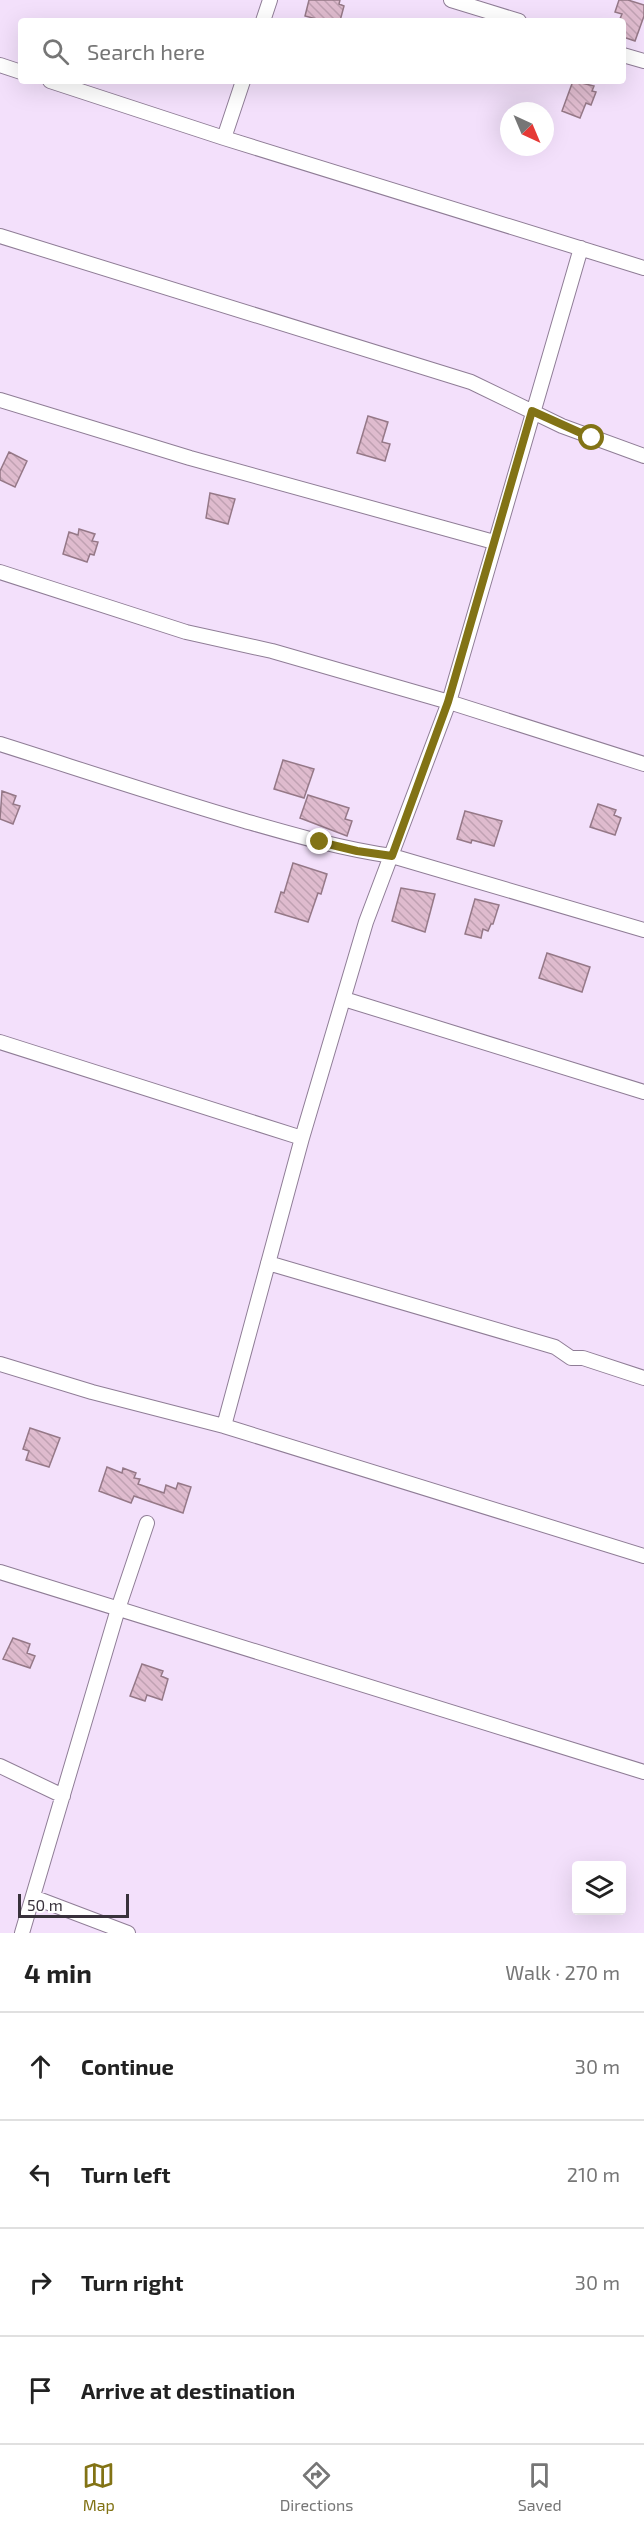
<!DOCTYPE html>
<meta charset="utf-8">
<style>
:root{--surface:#fff;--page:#f2f2f2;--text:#222;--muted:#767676;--line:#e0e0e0;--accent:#827315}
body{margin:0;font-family:"Exo 2",sans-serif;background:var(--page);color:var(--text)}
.controls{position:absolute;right:18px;bottom:18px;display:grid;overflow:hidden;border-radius:6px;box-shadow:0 6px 24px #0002}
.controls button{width:54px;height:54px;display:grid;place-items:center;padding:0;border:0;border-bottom:2px solid var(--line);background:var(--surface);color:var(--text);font:30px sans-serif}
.compass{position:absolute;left:500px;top:102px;width:54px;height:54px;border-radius:50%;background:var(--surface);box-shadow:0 6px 24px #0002;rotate:136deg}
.scale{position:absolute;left:18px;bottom:15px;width:111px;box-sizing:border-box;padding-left:6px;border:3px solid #38313b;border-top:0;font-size:16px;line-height:21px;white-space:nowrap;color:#38313b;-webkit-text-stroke:4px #fff;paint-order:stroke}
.stop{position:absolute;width:18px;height:18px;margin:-14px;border:4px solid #827315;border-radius:50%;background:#fff}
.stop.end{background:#827315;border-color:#fff;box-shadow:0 2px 6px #0008}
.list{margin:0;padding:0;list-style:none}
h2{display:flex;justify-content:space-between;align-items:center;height:78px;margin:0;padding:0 24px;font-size:26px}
h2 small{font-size:20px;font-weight:400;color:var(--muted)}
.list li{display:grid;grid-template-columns:39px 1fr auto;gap:18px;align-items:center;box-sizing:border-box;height:108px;padding:0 24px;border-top:2px solid var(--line)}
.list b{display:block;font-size:22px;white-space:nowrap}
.list em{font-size:20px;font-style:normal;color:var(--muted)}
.icon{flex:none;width:33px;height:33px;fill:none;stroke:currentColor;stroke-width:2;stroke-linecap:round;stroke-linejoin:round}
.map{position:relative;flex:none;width:644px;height:1933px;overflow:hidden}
.search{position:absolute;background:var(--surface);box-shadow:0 6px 24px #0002;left:18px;right:18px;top:18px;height:66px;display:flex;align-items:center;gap:15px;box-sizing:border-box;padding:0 21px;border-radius:6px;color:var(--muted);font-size:22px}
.sheet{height:510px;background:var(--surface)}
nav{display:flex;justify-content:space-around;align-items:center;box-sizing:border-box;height:84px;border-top:2px solid var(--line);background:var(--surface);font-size:16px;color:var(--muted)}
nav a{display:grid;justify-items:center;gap:3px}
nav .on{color:var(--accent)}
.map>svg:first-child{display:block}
.building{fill:url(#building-back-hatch);stroke:#957887;stroke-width:1.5}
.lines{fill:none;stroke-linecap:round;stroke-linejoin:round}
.minor-casing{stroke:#8f7d96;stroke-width:16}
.minor{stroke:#fff;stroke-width:14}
.route{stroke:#827315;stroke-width:8}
</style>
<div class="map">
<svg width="644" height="1933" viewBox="0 0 644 1933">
<defs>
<pattern id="building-back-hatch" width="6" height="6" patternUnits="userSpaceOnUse" patternTransform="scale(1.5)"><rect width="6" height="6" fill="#dfbbce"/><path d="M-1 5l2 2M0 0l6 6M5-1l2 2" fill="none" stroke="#c0a1b2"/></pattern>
</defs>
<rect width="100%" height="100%" fill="#f3e0fb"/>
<!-- building -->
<path class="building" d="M309,0H340L339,4L344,6L340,21H324L305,16Z
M619,0H628L644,5V16L635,41L623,37V21H619L622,14L615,12Z
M573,81L594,86L592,91L596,92L591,105L586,103L580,118L562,111Z
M368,416L388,422L382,442L390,444L385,461L357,453Z
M9,452L27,461L15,487L0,480V471Z
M210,493L235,499L228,524L206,518Z
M79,529L95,534L92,541L98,542L94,555L90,554L87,562L63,554L69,532L78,535Z
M283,760L314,769L304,798L274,789Z
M2,791L16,796L13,804L20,806L13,824L0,819Z
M308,795L349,808L345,819L352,821L347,836L300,818Z
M598,804L616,810L614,815L621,818L615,835L590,827Z
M465,811L502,821L494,846L472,840L471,843L457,839Z
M293,863L327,874L321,894L318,893L308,922L275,912L281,892L284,893Z
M401,888L435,894L425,932L392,921Z
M475,899L499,905L493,924H491L488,931L483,929L481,938L465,934Z
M547,953L590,967L582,992L539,978Z
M30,1428L60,1438L49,1467L26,1460L29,1451L23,1449Z
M107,1467L122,1473L123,1468L136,1473L134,1478L140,1479L138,1484L164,1493L166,1485L176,1489L178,1483L191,1487L183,1513L134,1496L131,1503L99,1491Z
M13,1638L30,1644L27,1653L35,1656L30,1668L3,1659Z
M142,1664L163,1671L161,1676L168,1679L162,1700L147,1695L145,1701L130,1696Z"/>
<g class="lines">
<defs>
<path id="minor" d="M451,0L519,21
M263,21L270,0
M623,55L644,61
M0,65L21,72
M50,81L224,138L644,268
M224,138L243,81
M0,236L471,382L562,426L644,456
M0,400L190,458L494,542
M0,572L186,632L272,651L449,702L644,764
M0,744C82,770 163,797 245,821C294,835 342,849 392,856L644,930
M344,999L644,1092
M0,1042L302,1138
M268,1263L555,1347L571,1358H583L644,1378
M0,1364L92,1392L224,1426L644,1556
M224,1426L302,1138L366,922L449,702L581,248
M0,1572L644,1772
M0,1766L63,1796
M33,1897L128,1933
M22,1933L118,1609L147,1523"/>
</defs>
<!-- minor casing -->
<use href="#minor" class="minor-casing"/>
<!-- minor -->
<use href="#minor" class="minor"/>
</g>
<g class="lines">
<!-- route -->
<path class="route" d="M320,842L357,851L392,856L448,702L532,411L592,438"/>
</g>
</svg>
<div class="controls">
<button><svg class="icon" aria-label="layers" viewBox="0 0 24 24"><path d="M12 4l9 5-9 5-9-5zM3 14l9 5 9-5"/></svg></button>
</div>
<svg class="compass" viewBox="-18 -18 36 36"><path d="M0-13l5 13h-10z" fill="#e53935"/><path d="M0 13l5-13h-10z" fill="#767676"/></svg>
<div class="scale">50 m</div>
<div class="stop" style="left:592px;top:438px"></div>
<div class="stop end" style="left:320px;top:842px"></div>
<div class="search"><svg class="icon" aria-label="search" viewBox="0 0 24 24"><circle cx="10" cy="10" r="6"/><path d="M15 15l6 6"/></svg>Search here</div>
</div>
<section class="sheet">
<h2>4 min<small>Walk · 270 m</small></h2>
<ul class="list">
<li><svg class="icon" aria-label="ahead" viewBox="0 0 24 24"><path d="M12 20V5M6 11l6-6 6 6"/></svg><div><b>Continue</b></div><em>30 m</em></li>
<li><svg class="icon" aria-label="left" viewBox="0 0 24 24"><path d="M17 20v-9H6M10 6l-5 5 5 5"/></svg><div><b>Turn left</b></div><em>210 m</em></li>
<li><svg class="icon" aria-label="right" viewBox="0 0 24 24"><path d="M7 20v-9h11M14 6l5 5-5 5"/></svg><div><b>Turn right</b></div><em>30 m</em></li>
<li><svg class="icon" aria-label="arrive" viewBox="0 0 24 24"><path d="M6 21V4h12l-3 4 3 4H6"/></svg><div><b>Arrive at destination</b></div></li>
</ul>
</section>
<nav>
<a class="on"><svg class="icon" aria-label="map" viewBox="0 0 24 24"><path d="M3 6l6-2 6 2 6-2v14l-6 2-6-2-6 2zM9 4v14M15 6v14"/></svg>Map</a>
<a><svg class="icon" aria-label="directions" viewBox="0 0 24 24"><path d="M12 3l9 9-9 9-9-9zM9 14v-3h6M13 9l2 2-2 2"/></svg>Directions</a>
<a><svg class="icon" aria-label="saved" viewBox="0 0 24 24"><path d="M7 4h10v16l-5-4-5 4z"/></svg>Saved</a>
</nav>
